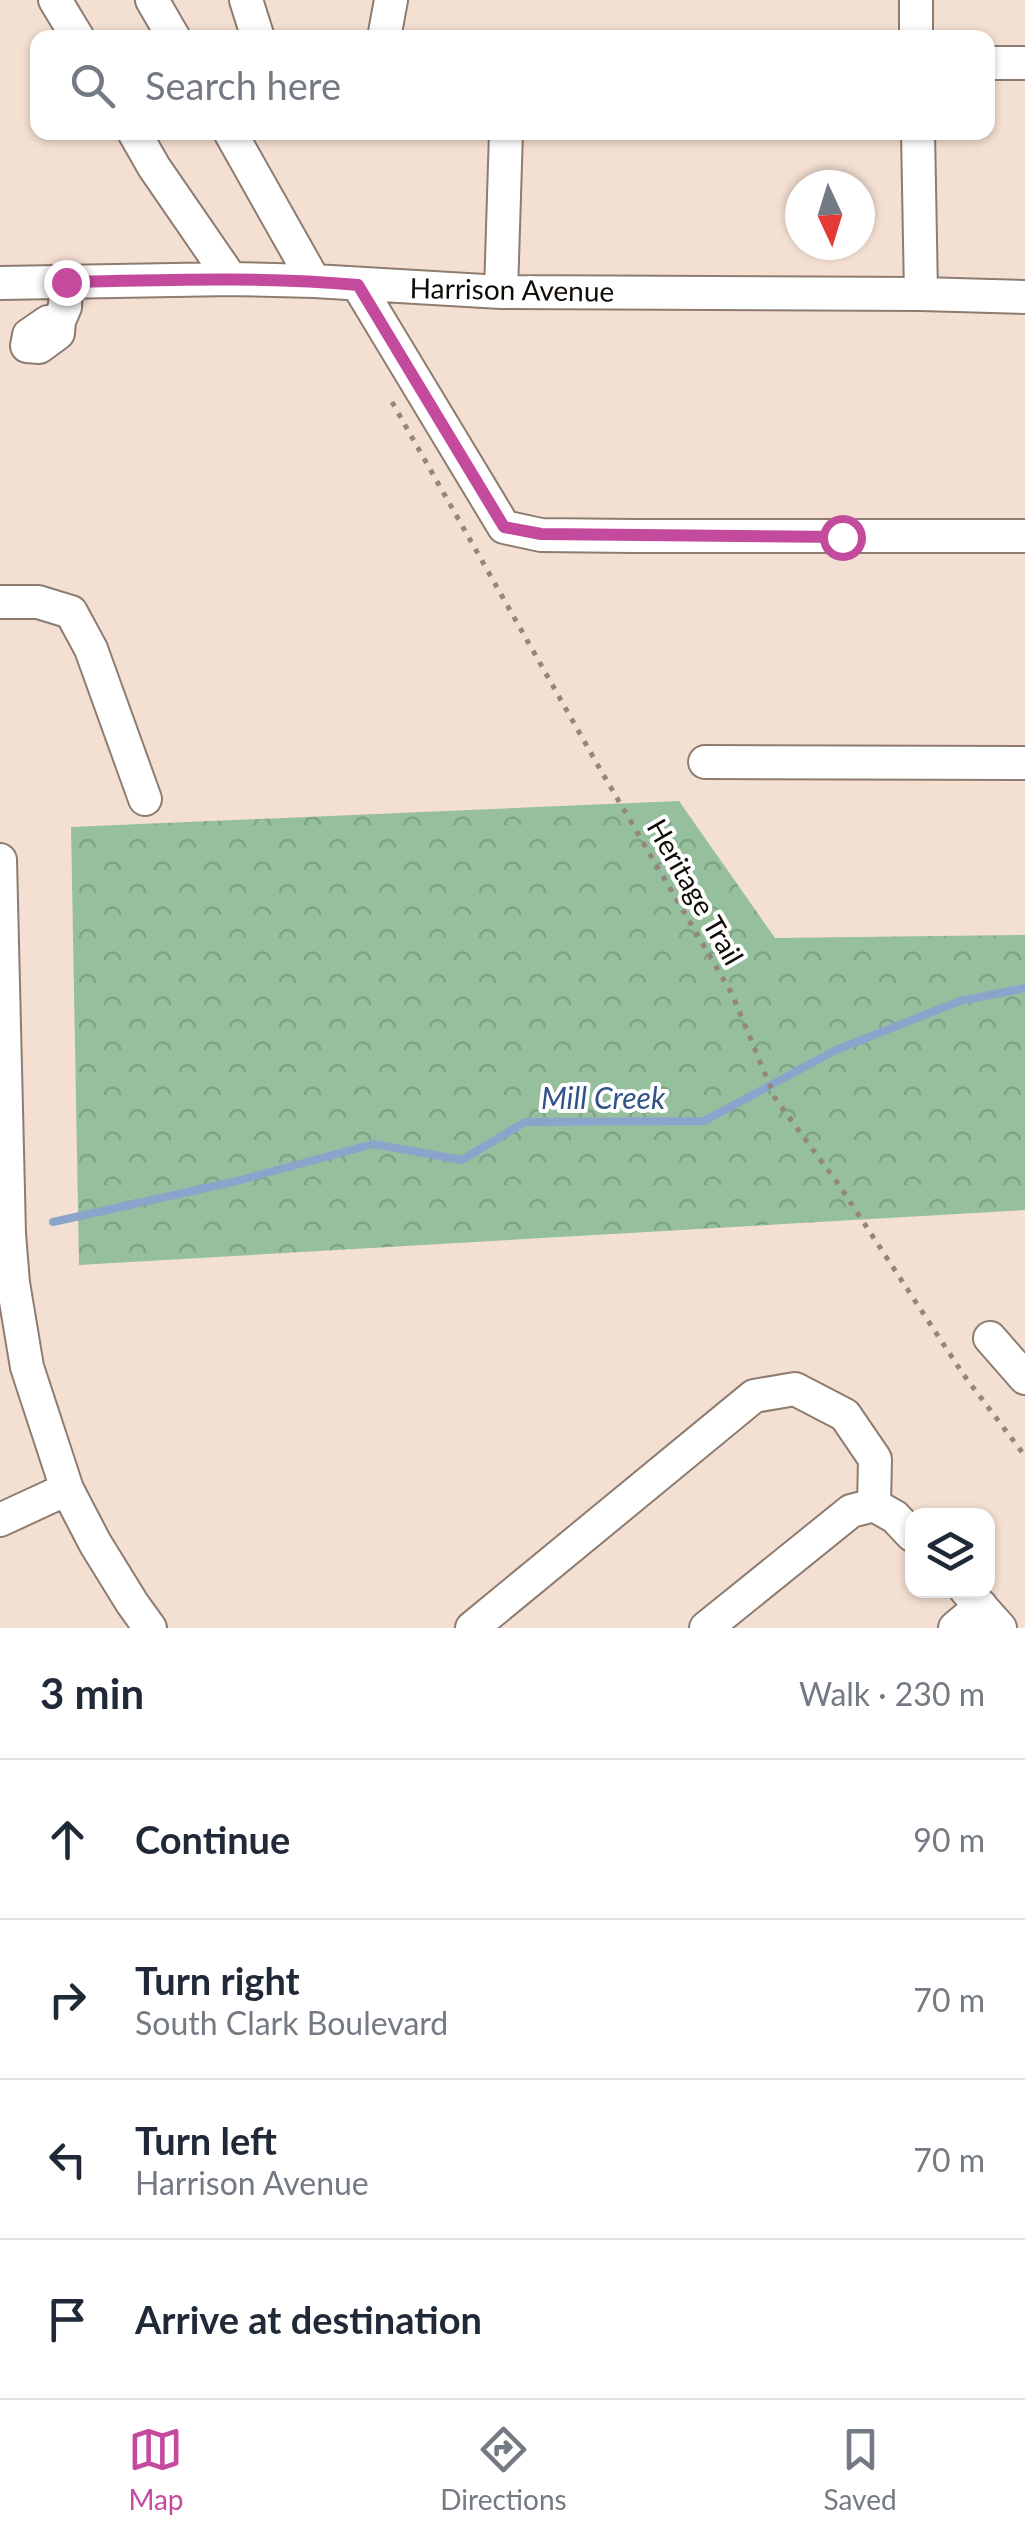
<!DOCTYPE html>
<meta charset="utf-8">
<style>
:root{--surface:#fff;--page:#f2f2f3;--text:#1f2937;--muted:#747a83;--line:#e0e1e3;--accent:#c44a9e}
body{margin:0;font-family:Lato,sans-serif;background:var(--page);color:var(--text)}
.controls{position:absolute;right:30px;bottom:30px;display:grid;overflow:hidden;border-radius:20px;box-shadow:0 2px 8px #0004}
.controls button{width:90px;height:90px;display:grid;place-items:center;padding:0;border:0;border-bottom:2px solid var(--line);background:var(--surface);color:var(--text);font:50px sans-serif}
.compass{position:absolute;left:785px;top:170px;width:90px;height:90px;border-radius:50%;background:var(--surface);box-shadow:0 2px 8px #0004;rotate:176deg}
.stop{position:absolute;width:30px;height:30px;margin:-22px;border:8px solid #c44a9e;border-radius:50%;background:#fff}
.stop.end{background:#c44a9e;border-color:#fff;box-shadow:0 2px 10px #0008}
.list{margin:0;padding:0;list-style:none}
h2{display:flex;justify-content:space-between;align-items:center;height:130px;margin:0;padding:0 40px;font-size:42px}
h2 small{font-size:32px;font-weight:400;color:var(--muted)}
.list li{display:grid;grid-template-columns:65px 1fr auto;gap:30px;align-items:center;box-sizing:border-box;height:160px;padding:0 40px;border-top:2px solid var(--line)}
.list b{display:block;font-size:38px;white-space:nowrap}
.list p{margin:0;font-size:32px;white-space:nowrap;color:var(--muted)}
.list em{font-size:32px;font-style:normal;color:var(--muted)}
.icon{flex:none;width:55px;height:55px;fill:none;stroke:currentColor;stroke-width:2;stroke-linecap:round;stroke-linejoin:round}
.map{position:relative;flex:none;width:1025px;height:1628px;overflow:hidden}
.search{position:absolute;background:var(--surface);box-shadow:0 2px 8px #0004;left:30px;right:30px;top:30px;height:110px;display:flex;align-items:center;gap:25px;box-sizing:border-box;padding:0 35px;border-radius:20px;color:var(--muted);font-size:38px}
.sheet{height:770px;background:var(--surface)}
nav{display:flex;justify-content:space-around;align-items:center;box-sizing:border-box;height:140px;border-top:2px solid var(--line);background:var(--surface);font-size:28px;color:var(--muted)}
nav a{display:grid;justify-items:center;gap:5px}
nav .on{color:var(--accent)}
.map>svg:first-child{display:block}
.forest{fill:url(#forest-crowns)}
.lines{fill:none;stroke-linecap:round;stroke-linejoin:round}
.stream{stroke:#8ba4cb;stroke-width:8}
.minor-casing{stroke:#8d7c6f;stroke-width:36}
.path{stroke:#95867c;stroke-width:5;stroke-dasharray:5 8;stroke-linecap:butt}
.minor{stroke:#fff;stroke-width:32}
.route{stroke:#c44a9e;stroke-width:12}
.labels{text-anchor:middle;stroke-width:8;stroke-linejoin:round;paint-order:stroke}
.street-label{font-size:28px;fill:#110b06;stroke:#fff}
.water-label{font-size:30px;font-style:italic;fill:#325387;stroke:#fff}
</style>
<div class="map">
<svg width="1025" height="1628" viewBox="0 0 1025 1628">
<defs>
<pattern id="forest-crowns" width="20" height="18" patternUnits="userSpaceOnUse" patternTransform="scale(2.5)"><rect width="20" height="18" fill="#96bf9d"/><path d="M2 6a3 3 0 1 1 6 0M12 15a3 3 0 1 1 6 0" fill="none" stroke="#80a386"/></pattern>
</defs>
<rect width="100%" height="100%" fill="#f4e0d2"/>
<!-- forest -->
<path class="forest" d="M679,801L775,938L1025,935V1210L79,1265L71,827Z"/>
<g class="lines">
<!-- stream -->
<path class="stream" d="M53,1222L237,1181L373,1144L462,1160L525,1122L704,1121L836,1050L960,1001L1025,988"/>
<defs>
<path id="minor" d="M55,0L78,38
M152,0L174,38
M246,0L258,38
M916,0V38
M384,38L391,0
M988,63H1025
M134,132L154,167L231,279
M230,132L314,281
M918,132L921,294
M0,283L231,279L314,281L501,292L921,294L1025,297
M358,285L504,527L541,535L633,536H1025
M501,292L506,132
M59,321L48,322L29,335L27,346L39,347L58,333L59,321L65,307L66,282
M0,602H38L71,612L91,649L145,799
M705,762L1025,763
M0,860L9,1234L13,1283L27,1367L67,1489L95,1543L132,1603L150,1628
M990,1338L1025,1378
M0,1520L67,1489
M966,1590L1000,1628
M472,1628L754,1396L795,1389L845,1415L875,1459L874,1505
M706,1628L851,1511L874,1505L895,1517L912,1535
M955,1628L981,1606"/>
</defs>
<!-- minor casing -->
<use href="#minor" class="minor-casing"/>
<!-- path -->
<path class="path" d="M392,402L600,769L732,994L775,1098L841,1188L963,1374L1025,1456"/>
<!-- minor -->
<use href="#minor" class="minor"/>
</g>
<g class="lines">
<!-- route -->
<path class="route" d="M66,282C163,280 261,276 358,285L504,527L541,534L842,537"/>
</g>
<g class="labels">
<!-- street labels -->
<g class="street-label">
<text transform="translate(512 290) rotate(1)" y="10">Harrison Avenue</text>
<text transform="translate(695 892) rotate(60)" y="10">Heritage Trail</text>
</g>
<!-- water labels -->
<g class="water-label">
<text x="603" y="1109">Mill Creek</text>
</g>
</g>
</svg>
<div class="controls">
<button><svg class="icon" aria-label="layers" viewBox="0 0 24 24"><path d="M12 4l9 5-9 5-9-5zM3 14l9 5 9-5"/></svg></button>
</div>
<svg class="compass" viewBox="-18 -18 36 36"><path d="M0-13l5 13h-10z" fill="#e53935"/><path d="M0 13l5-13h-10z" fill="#747a83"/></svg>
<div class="stop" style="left:842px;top:537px"></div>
<div class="stop end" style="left:66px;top:282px"></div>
<div class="search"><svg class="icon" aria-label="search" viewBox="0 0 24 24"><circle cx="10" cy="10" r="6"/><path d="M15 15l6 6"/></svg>Search here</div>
</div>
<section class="sheet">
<h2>3 min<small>Walk · 230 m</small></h2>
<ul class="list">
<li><svg class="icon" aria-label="ahead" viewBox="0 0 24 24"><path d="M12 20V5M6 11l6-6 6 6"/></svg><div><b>Continue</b></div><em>90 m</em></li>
<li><svg class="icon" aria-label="right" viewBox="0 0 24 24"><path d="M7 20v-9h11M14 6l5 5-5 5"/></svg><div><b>Turn right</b><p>South Clark Boulevard</p></div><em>70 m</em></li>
<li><svg class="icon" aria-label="left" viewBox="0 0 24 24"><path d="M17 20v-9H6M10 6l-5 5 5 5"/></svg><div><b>Turn left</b><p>Harrison Avenue</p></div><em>70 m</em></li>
<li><svg class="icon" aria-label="arrive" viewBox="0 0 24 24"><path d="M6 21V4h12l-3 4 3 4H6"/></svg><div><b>Arrive at destination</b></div></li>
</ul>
</section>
<nav>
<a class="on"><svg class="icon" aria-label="map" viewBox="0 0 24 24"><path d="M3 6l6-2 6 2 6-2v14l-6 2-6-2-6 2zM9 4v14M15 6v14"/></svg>Map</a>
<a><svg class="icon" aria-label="directions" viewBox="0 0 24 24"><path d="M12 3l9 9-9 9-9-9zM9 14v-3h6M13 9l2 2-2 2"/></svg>Directions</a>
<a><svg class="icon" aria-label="saved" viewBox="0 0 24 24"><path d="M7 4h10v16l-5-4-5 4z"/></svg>Saved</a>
</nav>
